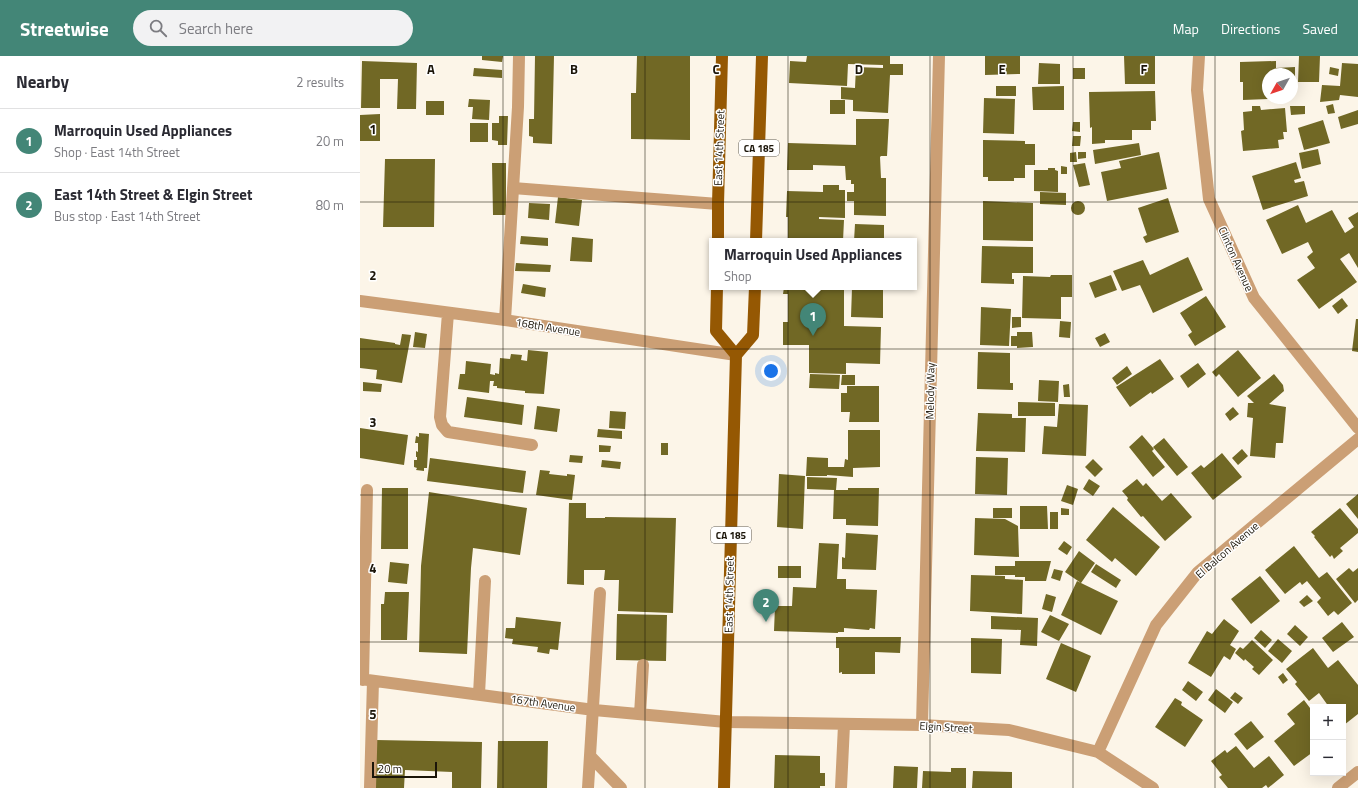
<!DOCTYPE html>
<meta charset="utf-8">
<style>
:root{--surface:#fff;--page:#f2f2f3;--text:#2b2b33;--muted:#7c7c81;--line:#e1e1e2;--accent:#438677}
body{margin:0;font-family:"Titillium Web",sans-serif;background:var(--page);color:var(--text)}
.controls{position:absolute;right:12px;bottom:12px;display:grid;overflow:hidden;border-radius:0px;box-shadow:0 4px 16px #0002}
.controls button{width:36px;height:36px;display:grid;place-items:center;padding:0;border:0;border-bottom:1px solid var(--line);background:var(--surface);color:var(--text);font:20px sans-serif}
.compass{position:absolute;left:902px;top:12px;width:36px;height:36px;border-radius:50%;background:var(--surface);box-shadow:0 4px 16px #0002;rotate:230deg}
.scale{position:absolute;left:12px;bottom:10px;width:65px;box-sizing:border-box;padding-left:4px;border:2px solid #1b1509;border-top:0;font-size:11px;line-height:14px;white-space:nowrap;color:#1b1509;-webkit-text-stroke:3px #fff;paint-order:stroke}
.you{position:absolute;left:411px;top:315px;width:14px;height:14px;margin:-10px;border:3px solid #fff;border-radius:50%;background:#1a73e8;box-shadow:0 0 0 6px #1a73e833}
.badge{display:grid;place-items:center;width:26px;height:26px;border-radius:50%;background:var(--accent);color:#fff;font-size:13px;font-weight:700}
.pin{position:absolute;translate:-50% -33px;filter:drop-shadow(0 1px 2px #0008)}
.pin::after{content:'';position:absolute;top:21px;width:14px;height:12px;background:inherit;clip-path:polygon(0 0,100% 0,50% 100%)}
.popup{position:absolute;left:349px;top:182px;width:208px;height:52px;box-sizing:border-box;display:grid;place-content:center;border-radius:0px;background:var(--surface);filter:drop-shadow(0 1px 3px #0005);font-size:13px;white-space:nowrap;color:var(--muted)}
.popup b{font-size:15px;color:var(--text)}
.popup::after{content:'';position:absolute;left:50%;top:100%;margin-left:-8px;border:8px solid transparent;border-top-color:var(--surface)}
.list{margin:0;padding:0;list-style:none}
h2{display:flex;justify-content:space-between;align-items:center;height:52px;margin:0;padding:0 16px;font-size:17px}
h2 small{font-size:13px;font-weight:400;color:var(--muted)}
.list li{display:grid;grid-template-columns:26px 1fr auto;gap:12px;align-items:center;box-sizing:border-box;height:64px;padding:0 16px;border-top:1px solid var(--line)}
.list b{display:block;font-size:15px;white-space:nowrap}
.list p{margin:0;font-size:13px;white-space:nowrap;color:var(--muted)}
.list em{font-size:13px;font-style:normal;color:var(--muted)}
.icon{flex:none;width:22px;height:22px;fill:none;stroke:currentColor;stroke-width:2;stroke-linecap:round;stroke-linejoin:round}
.map{position:relative;flex:none;width:998px;height:732px;overflow:hidden}
header{display:flex;align-items:center;gap:24px;box-sizing:border-box;height:56px;padding:0 20px;background:var(--accent);color:#fff}
header strong{font-size:19px}
nav{display:flex;gap:22px;margin-inline-start:auto;font-size:14px}
.search{width:280px;height:36px;background:var(--page);display:flex;align-items:center;gap:10px;box-sizing:border-box;padding:0 14px;border-radius:22px;color:var(--muted);font-size:15px}
main{display:flex}
aside{flex:1;background:var(--surface)}
.map>svg:first-child{display:block}
.building{fill:#716825}
.lines{fill:none;stroke-linecap:round;stroke-linejoin:round}
.minor{stroke:#cb9f75;stroke-width:12}
.major{stroke:#955803;stroke-width:12}
.grid{fill:none;stroke:#1b1509;stroke-width:1;stroke-opacity:0.55}
.labels{text-anchor:middle;stroke-width:3;stroke-linejoin:round;paint-order:stroke}
.shield{fill:#fff;stroke:#5f5b53;stroke-width:1}
.shield-label{font-size:10px;font-weight:bold;fill:#1b1509}
.street-label{font-size:11px;fill:#1b1509;stroke:#fff}
.grid-label{font-size:13px;text-anchor:middle;font-weight:bold;fill:#1b1509;stroke:#fff;stroke-width:3;stroke-linejoin:round;paint-order:stroke}
</style>
<header>
<strong>Streetwise</strong>
<div class="search"><svg class="icon" aria-label="search" viewBox="0 0 24 24"><circle cx="10" cy="10" r="6"/><path d="M15 15l6 6"/></svg>Search here</div>
<nav><a>Map</a><a>Directions</a><a>Saved</a></nav>
</header>
<main>
<aside>
<h2>Nearby<small>2 results</small></h2>
<ul class="list">
<li><span class="badge">1</span><div><b>Marroquin Used Appliances</b><p>Shop · East 14th Street</p></div><em>20 m</em></li>
<li><span class="badge">2</span><div><b>East 14th Street &amp; Elgin Street</b><p>Bus stop · East 14th Street</p></div><em>80 m</em></li>
</ul>
</aside>
<div class="map">
<svg width="998" height="732" viewBox="0 0 998 732">
<rect width="100%" height="100%" fill="#fcf5e8"/>
<!-- building -->
<path class="building" d="M122,0H143L142,6L122,4Z
M175,0H194L192,88L173,87V81L169,80V63H174Z
M277,0H330V84L271,83V37H276Z
M447,0H530V8H543V19H530L528,57L493,55V44L481,43V31L495,32L496,11L523,12V9L488,8L487,30L429,27L430,5L446,6Z
M625,0H660V18L625,19Z
M764,0H795V28H765Z
M939,0H960L959,26H938Z
M2,5L57,7L56,53H37L38,23H20V52H1Z
M916,5V12L935,11V31H932V18H908V43L883,44V26H880V6Z
M679,7L700,8V28H678Z
M982,7L998,8V41L980,39L979,44L960,46L962,29L980,30Z
M970,11L979,13L978,20L969,18Z
M114,12L142,14V22L113,20Z
M713,12H725V23H713Z
M636,30H656V40H636Z
M704,30V54H673L672,31Z
M795,35L796,65H791V74H772V84H745V87L732,88V71L730,72L729,36Z
M624,42L655,43L654,78L623,77Z
M109,43L130,44L129,64L112,63L113,51H108Z
M470,44H485V58H470Z
M66,45H84V59H66Z
M973,48L975,57L968,58L966,50Z
M892,50H900L901,54L925,52L927,76H923L924,83L918,84L919,92L883,95L881,75L884,74L883,56L892,55Z
M930,50H945V58L931,59Z
M998,54V68L981,73L978,61Z
M20,58V85H0V59Z
M139,60H148L147,89H138V85L132,84V67H139Z
M496,63H529L527,100H521L520,101L521,122H526V160L494,159V145H487V136H494V128H491V124H486L485,110L453,109V114H427L428,87L496,89Z
M963,64L970,87L944,94L938,72Z
M713,66H720V76L712,75Z
M110,67H128V86H110Z
M713,80H721L720,90H712Z
M623,84L665,85V88H675V109H665V122H654V125H628V121H623Z
M779,87L781,99L735,108L733,94Z
M958,93L961,108L942,113L939,97Z
M716,96L717,106H710V97Z
M718,96H726V102L718,103Z
M799,96L807,133L747,145L741,116L761,112L759,105Z
M25,103H75L74,171H23Z
M936,106L941,122L934,124L935,127L944,125L948,140L903,154L892,120Z
M132,107H146V159H133Z
M725,107L730,129L719,131L713,109Z
M701,110L707,111V118H701Z
M688,112H695V114L698,115V136L674,135V114H688Z
M463,129H479V134H485V162L459,161V163L484,164L483,185H428V161H426L427,135L463,136Z
M680,136L706,137V149L680,148Z
M198,141L222,144L219,170L195,167Z
M808,142L819,176L786,187L783,181L787,179L778,152Z
M623,145L673,147V185L623,184Z
M711 152a7 7 0 1 1 14 0a7 7 0 1 1-14 0Z
M169,147L190,148L189,164L168,162Z
M938,149L946,167L972,154L985,177L994,171L988,162L998,156V212L989,197L980,203L997,226L959,253L937,224L955,212L947,201L953,196L948,186L922,198L906,164Z
M495,168L524,169V185H494Z
M161,180L188,182V190L160,188Z
M212,181L233,183L232,206L210,205Z
M622,190L673,191V217H652V223H654V228L621,227Z
M828,201L843,234L793,257L780,229L762,235L753,215L783,204L790,219Z
M156,207L191,209L190,216L155,215Z
M691,219H712V241H701V263L662,262L663,220L690,221Z
M751,219L757,234L735,242L729,227Z
M163,228L186,232L185,241L161,237Z
M424,231H484V270L521,271L520,308L486,307V318L449,317V289H423V266H428V238H423Z
M489,231H523V262L491,261L492,232L489,233Z
M846,240L866,271L835,290L828,279L832,276L820,257Z
M982,242L988,250L978,258L972,250Z
M621,251L651,253L649,290L620,289Z
M652,261H661V271L652,272Z
M996,263H998V296L992,295Z
M700,265L711,266L710,282L699,281Z
M55,276L67,278L65,292L53,291Z
M657,276H672L673,291L657,292V290H651V280H657Z
M745,277L750,286L740,291L735,282Z
M42,278L51,279L42,327L16,323L17,314L0,312V282L35,287V288L40,289Z
M168,294L188,296L184,338L165,337V335L137,332V330H133L134,325H130L129,337L98,333L100,318H105L106,305L131,308L130,318L135,319V317L139,318L140,302L150,303L151,298L162,299L161,304L167,305Z
M878,294L901,322L878,341L859,318L856,321L852,316Z
M618,296L650,297V327H653V334L617,333Z
M800,303L814,323L792,338L791,336L770,351L756,331Z
M838,307L846,318L828,332L820,320Z
M767,310L772,318L757,329L752,322Z
M450,318L480,319L479,333L449,332Z
M914,318L923,329L924,335L909,348L926,351L923,387H916L915,402L890,400L893,362L887,361L888,347H894L887,340Z
M482,319H495V329H481Z
M679,324L699,325L698,346L678,345Z
M3,326L22,328L21,336L3,335Z
M709,328L710,341H704L703,329Z
M487,330H519V366H489L490,356H481V337H487Z
M107,341L164,349L162,369L104,361Z
M658,346L695,347V360H658Z
M699,348L728,349L726,400L682,398L684,370L697,371Z
M177,350L200,353L197,376L174,373Z
M873,351L879,358L870,365L865,358Z
M250,355L266,356L265,373L249,372Z
M618,357L652,358V362H666L665,396L616,395Z
M0,372L48,379L44,409L0,402Z
M238,373L262,375V383L237,381Z
M488,374H520V411L493,412V421L467,419V420H446L447,401L468,402V411H484L485,403L488,404Z
M59,377L69,378L67,412H64V415L56,414L57,412L54,411V404H57V401H56V395L58,396V387H55L56,380L59,381Z
M782,379L794,393L792,395L805,411L793,421L769,391Z
M804,382L828,411L817,420L793,391Z
M301,387H308V399H301Z
M239,389L251,390L250,396H239Z
M882,393L888,400L878,409L872,402Z
M862,397L882,421L853,444L831,417L841,409L844,412Z
M210,399L223,400L222,407L209,406Z
M616,401L648,402L647,439L615,438Z
M70,402L166,415L163,437L67,425Z
M733,403L743,413L735,421L725,411Z
M242,404L261,406L260,413L241,411Z
M180,414L190,415L189,418L207,420V418L215,419L212,444L176,439Z
M419,418L445,420L443,473L417,471Z
M447,421L477,422L476,434H488V432H519L518,470L486,469V463H473L474,434L447,433Z
M729,423L740,430L733,440L723,433Z
M777,423L783,430L786,427L802,445L811,437L832,461L805,485L783,460L781,461L767,444L768,442L762,435Z
M707,429L718,433L713,449L701,445Z
M22,432H48V493H21Z
M69,436L167,452L160,499L113,492L111,512L107,598L59,596L61,510Z
M998,438V463L986,448Z
M209,447H226V462H245V461L316,462L313,557L258,555L259,524H244L245,514H224V529L207,528Z
M660,450H687L688,473H660Z
M753,451L800,491L776,520L755,502L752,506L726,484Z
M633,452H652V462H633Z
M701,452L709,453V459H701Z
M980,452L998,473V477L980,492L983,495L974,503L972,499L970,501L954,481L955,480L951,476Z
M690,456H698V473H690Z
M615,462L645,463L658,470L659,501L614,499Z
M486,477L518,479L516,514L482,513V501L485,502Z
M704,485L712,491L707,499L698,493Z
M459,487L479,488L477,523H486V533L517,534L515,573L510,572L509,574L484,572V576H478V577L414,575L415,550H432L433,531L456,532Z
M934,490L959,522L967,516L992,547L978,559L974,555L968,560L957,546L961,542L947,525L942,529L940,526L925,538L905,514Z
M719,495L735,507L721,527L758,545L741,579L701,559L717,525L721,527L705,516Z
M655,505H691L686,525H665V521H655V519H635V510H655Z
M30,506L49,508L47,528L28,526Z
M736,508L761,524L756,532L731,516Z
M418,510H441V522H418Z
M989,512L993,516L998,512V544L995,547L976,523Z
M694,513L703,515L700,525L691,522Z
M611,519L645,520V523L663,524L662,558L610,555Z
M900,520L920,545L891,568L871,543Z
M25,536H49L47,584H21V548H24Z
M686,538L696,541L692,556L682,553Z
M947,539L953,545L944,551L939,546Z
M257,558L307,559L306,605L256,604Z
M690,559L709,568L699,585L681,576Z
M631,560L678,562L677,590L660,589L661,574L631,573Z
M156,561L201,566L198,594L190,593L189,598L177,596L178,591L152,588L153,583L145,582L146,572H155Z
M864,563L879,575L870,589L876,593L870,604L864,600L851,621L828,607L847,575L852,578Z
M982,566L994,581L973,596L962,582Z
M935,569L948,581L940,590L927,578Z
M901,574L912,584L905,592L894,582Z
M476,581H541L540,597L515,596V618H482V616L479,617V592H476Z
M611,582L642,583L641,618L611,617Z
M918,583L932,595L922,607L908,595Z
M892,584L913,604L899,619L892,613L894,611L885,603L884,605L875,597L880,591L883,593Z
M701,587L731,600L716,636L686,623Z
M953,592L968,612L978,604L998,629V658L984,669L983,668V651H969L959,637L949,645L935,628L937,626L926,613Z
M923,617L928,624L923,628L918,621Z
M828,625L843,636L836,645L822,634Z
M856,633L873,646L865,657L848,644Z
M875,636L883,642L878,648L870,642Z
M815,642L822,646L821,649L843,664L825,691L795,671Z
M944,644L953,656V696L934,710L914,685L935,668L927,658Z
M891,665L904,681L887,694L874,678Z
M16,684L122,686L121,732H92V716L45,714L44,732H14Z
M138,685H188L187,732H137Z
M876,690L894,712L909,700L924,719L908,732L906,729L902,732H868L859,721L862,719L851,705L865,694L867,697Z
M415,699L460,700V717H465V730H460V732H414Z
M534,710L558,711L557,732H533Z
M591,712H606V732H562L563,715L591,716Z
M613,715L652,716V732H612Z"/>
<g class="lines">
<!-- minor -->
<path class="minor" d="M839,0L837,34L849,143L894,242L998,372
M153,132L358,148
M0,245L145,264L376,299
M88,257L80,361L82,369L88,376L172,389
M145,264L158,51L159,0
M0,623L234,654L366,666L562,669L649,674L738,696L793,732
M3,624L7,434
M119,638L125,525
M280,658L283,609
M562,669L579,0
M738,696L796,569L838,516L998,383
M230,700L261,732
M10,732L13,625
M228,732L240,537
M481,732L484,669
M978,732L998,716"/>
<!-- major -->
<path class="major" d="M358,185V148L362,0
M396,185L402,0
M357,231L356,275L376,299
M364,732L376,299L393,279L395,231"/>
</g>
<!-- grid -->
<path class="grid" d="M143,0V732M285,0V732M428,0V732M570,0V732M713,0V732M855,0V732M0,146H998M0,293H998M0,439H998M0,586H998"/>
<g class="labels">
<!-- shield labels -->
<g class="shield">
<rect x="379" y="84" width="40" height="16" rx="3"/>
<rect x="351" y="471" width="40" height="16" rx="3"/>
</g>
<g class="shield-label">
<text x="399" y="96">CA 185</text>
<text x="371" y="483">CA 185</text>
</g>
<!-- street labels -->
<g class="street-label">
<text transform="translate(359 92) rotate(-88)" y="4">East 14th Street</text>
<text transform="translate(876 203) rotate(66)" y="4">Clinton Avenue</text>
<text transform="translate(188 271) rotate(9)" y="4">168th Avenue</text>
<text transform="translate(570 335) rotate(-89)" y="4">Melody Way</text>
<text transform="translate(867 494) rotate(-41)" y="4">El Balcon Avenue</text>
<text transform="translate(369 539) rotate(-89)" y="4">East 14th Street</text>
<text transform="translate(183 647) rotate(8)" y="4">167th Avenue</text>
<text transform="translate(586 671) rotate(3)" y="4">Elgin Street</text>
</g>
</g>
<g class="grid-label">
<text x="71" y="18">A</text>
<text x="214" y="18">B</text>
<text x="356" y="18">C</text>
<text x="499" y="18">D</text>
<text x="642" y="18">E</text>
<text x="784" y="18">F</text>
<text x="13" y="78">1</text>
<text x="13" y="224">2</text>
<text x="13" y="371">3</text>
<text x="13" y="517">4</text>
<text x="13" y="663">5</text>
</g>
</svg>
<div class="controls">
<button>+</button>
<button>−</button>
</div>
<svg class="compass" viewBox="-18 -18 36 36"><path d="M0-13l5 13h-10z" fill="#e53935"/><path d="M0 13l5-13h-10z" fill="#7c7c81"/></svg>
<div class="scale">20 m</div>
<div class="you"></div>
<div class="pin badge" style="left:453px;top:280px">1</div>
<div class="popup"><b>Marroquin Used Appliances</b>Shop</div>
<div class="pin badge" style="left:406px;top:566px">2</div>
</div>
</main>
